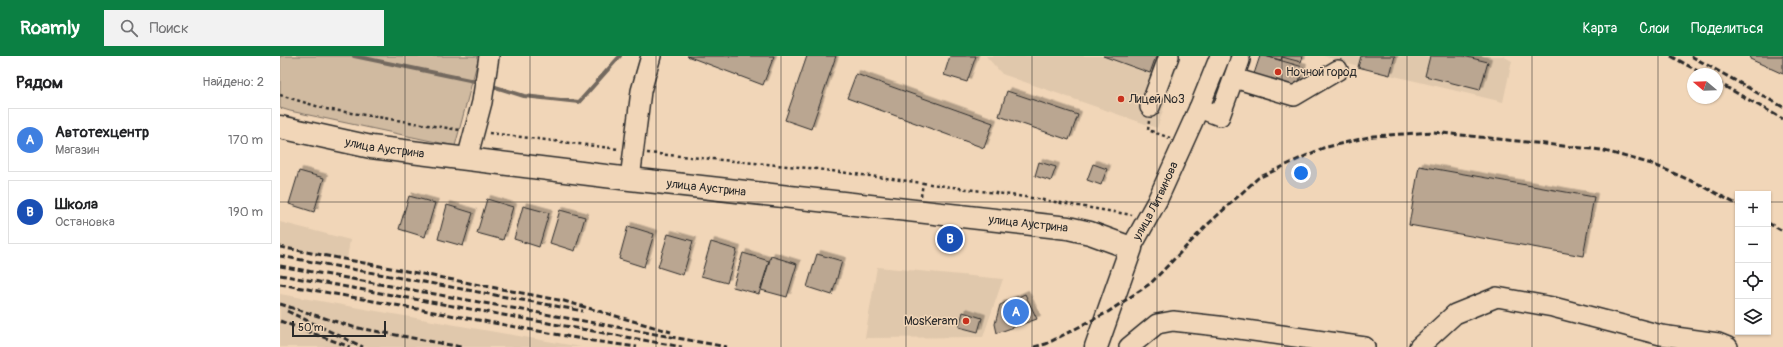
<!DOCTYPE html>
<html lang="ru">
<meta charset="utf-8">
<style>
:root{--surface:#fff;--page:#f2f2f2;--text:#202124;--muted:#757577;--line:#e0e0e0;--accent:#0b8043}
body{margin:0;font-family:Pangolin,sans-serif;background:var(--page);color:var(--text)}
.controls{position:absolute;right:12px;bottom:12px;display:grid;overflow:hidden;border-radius:0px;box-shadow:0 1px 3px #0004}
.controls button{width:36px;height:36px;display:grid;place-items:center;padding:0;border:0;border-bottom:1px solid var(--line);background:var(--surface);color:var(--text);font:20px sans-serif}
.compass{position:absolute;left:1407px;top:12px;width:36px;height:36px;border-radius:50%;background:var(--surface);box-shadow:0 1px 3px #0004;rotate:289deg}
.scale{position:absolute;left:12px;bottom:10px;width:94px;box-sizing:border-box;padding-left:4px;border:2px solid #2b2b2b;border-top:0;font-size:11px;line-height:14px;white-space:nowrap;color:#2b2b2b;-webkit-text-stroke:3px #f1d6b8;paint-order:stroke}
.you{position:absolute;left:1021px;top:117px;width:14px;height:14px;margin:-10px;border:3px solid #fff;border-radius:50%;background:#1a73e8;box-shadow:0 0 0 6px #1a73e833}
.badge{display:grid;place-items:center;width:26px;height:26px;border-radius:50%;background:var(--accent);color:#fff;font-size:13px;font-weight:700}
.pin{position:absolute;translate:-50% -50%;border:2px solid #fff;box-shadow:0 1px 4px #0006}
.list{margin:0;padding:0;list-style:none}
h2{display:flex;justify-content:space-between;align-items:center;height:52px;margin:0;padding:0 16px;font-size:17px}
h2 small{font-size:13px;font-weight:400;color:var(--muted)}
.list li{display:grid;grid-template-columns:26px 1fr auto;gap:12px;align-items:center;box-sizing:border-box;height:64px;margin:0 8px 8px;padding:0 8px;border:1px solid var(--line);border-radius:0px}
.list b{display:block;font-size:15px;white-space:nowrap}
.list p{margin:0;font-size:13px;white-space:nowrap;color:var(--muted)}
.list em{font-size:13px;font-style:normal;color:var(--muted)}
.icon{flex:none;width:22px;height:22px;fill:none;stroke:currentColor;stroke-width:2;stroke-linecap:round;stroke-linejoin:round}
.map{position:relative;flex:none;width:1503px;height:291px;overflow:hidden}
header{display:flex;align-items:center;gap:24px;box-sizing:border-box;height:56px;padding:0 20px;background:var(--accent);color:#fff}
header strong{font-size:19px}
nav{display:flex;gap:22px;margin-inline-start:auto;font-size:14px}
.search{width:280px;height:36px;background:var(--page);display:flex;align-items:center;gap:10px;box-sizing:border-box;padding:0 14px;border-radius:0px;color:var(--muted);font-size:15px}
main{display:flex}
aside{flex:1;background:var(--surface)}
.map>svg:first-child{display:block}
.built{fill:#e0c8ac}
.green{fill:#d0baa0;stroke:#7e7266}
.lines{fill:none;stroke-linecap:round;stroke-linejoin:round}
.stream{stroke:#73695e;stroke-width:4}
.building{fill:#baa691;stroke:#2b2b2b;filter:url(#shadow)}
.minor-casing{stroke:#2b2b2b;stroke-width:22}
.major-casing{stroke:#2b2b2b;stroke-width:25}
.path{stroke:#2b2b2b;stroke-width:2.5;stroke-dasharray:3 3;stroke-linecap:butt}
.minor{stroke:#f1d6b8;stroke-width:19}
.major{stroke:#f1d6b8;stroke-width:22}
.rail{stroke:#2b2b2b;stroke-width:3;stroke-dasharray:6 3;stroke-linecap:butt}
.grid{fill:none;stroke:#2b2b2b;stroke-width:1;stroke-opacity:0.55}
.poi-dot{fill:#c8321e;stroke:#f1d6b8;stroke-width:1.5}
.labels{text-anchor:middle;stroke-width:3;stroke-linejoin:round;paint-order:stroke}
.poi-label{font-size:12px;fill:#2b2b2b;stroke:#f1d6b8;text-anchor:start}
.street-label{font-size:12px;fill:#2b2b2b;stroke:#f1d6b8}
</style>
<header>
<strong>Roamly</strong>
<div class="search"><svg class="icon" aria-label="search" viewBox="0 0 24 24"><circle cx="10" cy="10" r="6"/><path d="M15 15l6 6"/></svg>Поиск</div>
<nav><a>Карта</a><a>Слои</a><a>Поделиться</a></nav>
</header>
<main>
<aside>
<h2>Рядом<small>Найдено: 2</small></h2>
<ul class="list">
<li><span class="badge" style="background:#3f7fe0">A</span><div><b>Автотехцентр</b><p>Магазин</p></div><em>170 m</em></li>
<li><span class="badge" style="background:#1a4fb4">B</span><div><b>Школа</b><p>Остановка</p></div><em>190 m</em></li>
</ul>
</aside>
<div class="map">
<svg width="1503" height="291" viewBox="0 0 1503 291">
<defs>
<filter id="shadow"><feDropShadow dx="3.5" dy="-3.5" stdDeviation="0" flood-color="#0004"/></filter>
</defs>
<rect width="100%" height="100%" fill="#f1d6b8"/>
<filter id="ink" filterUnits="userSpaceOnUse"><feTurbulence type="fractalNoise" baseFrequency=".025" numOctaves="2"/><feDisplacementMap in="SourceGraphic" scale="8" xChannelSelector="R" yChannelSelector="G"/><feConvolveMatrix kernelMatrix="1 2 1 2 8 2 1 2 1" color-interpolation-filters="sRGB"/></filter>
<g filter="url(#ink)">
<!-- built -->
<path class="built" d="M706,0H901L877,72L722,18Z
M1043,0H1223L1232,5L1223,46L1110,19Z
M0,166L70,184L67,203L0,191Z
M597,211L723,223L703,281L585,282Z
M0,238L301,291H0Z"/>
<!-- green -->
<path class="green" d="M0,0H199L175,90L10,55L0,52Z"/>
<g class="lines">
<!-- stream -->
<path class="stream" d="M74,0L199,26
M209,29L244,40L299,46L340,0"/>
</g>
<!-- building -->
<path class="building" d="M407,0H494L483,29Z
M527,0H556L531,73L505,64Z
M670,0H696L687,26L664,19Z
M823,0H876L870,17Z
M980,0H985L1023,11L1017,34L973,21Z
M985,0H1023L1021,6L1002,1L1001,4Z
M1081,0H1115L1110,19L1078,11Z
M1150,0H1183L1208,6L1200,34L1145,20Z
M1471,0H1503V18L1470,3Z
M576,18L713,67L704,92L567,42Z
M727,35L798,59L789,84L719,60Z
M759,106L776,111L771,125L755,120Z
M813,108L827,113L821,129L807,124Z
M1139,110L1314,141L1303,200L1129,169Z
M19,115L44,122L34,156L9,148Z
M129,140L155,147L145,181L119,173Z
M207,143L233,151L223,184L197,177Z
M167,149L193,157L183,190L158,183Z
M243,150L269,157L259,191L234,183Z
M280,154L305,161L295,195L270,187Z
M348,170L374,178L364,211L339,203Z
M388,178L413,185L403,219L378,211Z
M431,186L457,194L447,227L421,220Z
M463,197L489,205L479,238L453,231Z
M537,198L562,205L552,239L527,231Z
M491,200L517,208L507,241L481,234Z
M745,238L757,263L717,277L715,268L720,249Z
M683,256L702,262L698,276L679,271Z"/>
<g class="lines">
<defs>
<g id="minor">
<path d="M954,22L1014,40L1058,14"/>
<path d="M870,51L889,0"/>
<path d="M919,52L940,60L960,4"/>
<path d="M187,103L202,46L209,0"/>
<path d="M350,123L361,35L371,0"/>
<path id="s1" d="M851,192L877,145L919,52L940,0"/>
<path d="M849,291L877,268L893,265L938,270L1085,291"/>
<path d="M1139,291L1175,258L1217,241L1273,251L1381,279L1438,287L1448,291"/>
</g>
<g id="major">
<path id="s2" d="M0,71L91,91L350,123L788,172L810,177L851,192L816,291"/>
</g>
</defs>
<!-- minor casing -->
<use href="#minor" class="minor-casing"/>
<!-- major casing -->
<use href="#major" class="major-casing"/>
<!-- path -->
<path class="path" d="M0,39L46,53L180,74
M869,65L868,74L890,82
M209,77L339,93
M367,97L529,112L643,127L641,140
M643,127L745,141L852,159"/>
<!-- minor -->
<use href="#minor" class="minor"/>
<!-- major -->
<use href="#major" class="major"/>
<!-- rail -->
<path class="rail" d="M1391,0L1423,18
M1411,0L1503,51
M1437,26L1503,63
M1488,167L1503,175
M0,191L284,245L391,276
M0,200L303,255
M0,210L447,291
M0,219L402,291
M0,228L313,285L357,291
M0,248L73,271L181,291
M7,255L83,291
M0,265L70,291
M754,291L766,288L828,256L871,227L926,170L978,122L1043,92L1093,80L1153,76L1321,94L1372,108L1421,129L1458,149"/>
</g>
</g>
<!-- grid -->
<path class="grid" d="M125,0V291M250,0V291M376,0V291M501,0V291M626,0V291M752,0V291M877,0V291M1002,0V291M1127,0V291M1252,0V291M1378,0V291M0,146H1458M1488,146H1503"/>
<!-- markers -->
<g class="poi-dot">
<circle cx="998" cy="16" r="4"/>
<circle cx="841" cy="43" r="4"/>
<circle cx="686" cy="265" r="4"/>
</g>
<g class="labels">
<!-- poi labels -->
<g class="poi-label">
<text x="1006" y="20">Ночной город</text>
<text x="849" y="47">Лицей №3</text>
<text x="678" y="269" text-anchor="end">MosKeram</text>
</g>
<!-- street labels -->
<g class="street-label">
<text dy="4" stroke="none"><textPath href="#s2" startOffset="107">улица Аустрина</textPath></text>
<text dy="4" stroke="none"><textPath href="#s2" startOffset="431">улица Аустрина</textPath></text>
<text dy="4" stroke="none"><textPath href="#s1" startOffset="53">улица Литвинова</textPath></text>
<text dy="4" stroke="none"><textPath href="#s2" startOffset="755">улица Аустрина</textPath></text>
</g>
</g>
</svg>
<div class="controls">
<button>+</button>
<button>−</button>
<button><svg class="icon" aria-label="locate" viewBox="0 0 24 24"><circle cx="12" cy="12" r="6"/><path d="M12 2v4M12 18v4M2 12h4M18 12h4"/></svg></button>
<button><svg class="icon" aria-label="layers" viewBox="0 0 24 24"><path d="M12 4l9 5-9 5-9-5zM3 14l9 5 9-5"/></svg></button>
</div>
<svg class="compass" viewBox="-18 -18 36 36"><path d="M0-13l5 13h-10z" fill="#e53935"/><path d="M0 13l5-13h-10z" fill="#757577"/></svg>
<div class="scale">50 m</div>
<div class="you"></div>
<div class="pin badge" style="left:736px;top:256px;background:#3f7fe0">A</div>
<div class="pin badge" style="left:670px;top:183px;background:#1a4fb4">B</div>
</div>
</main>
